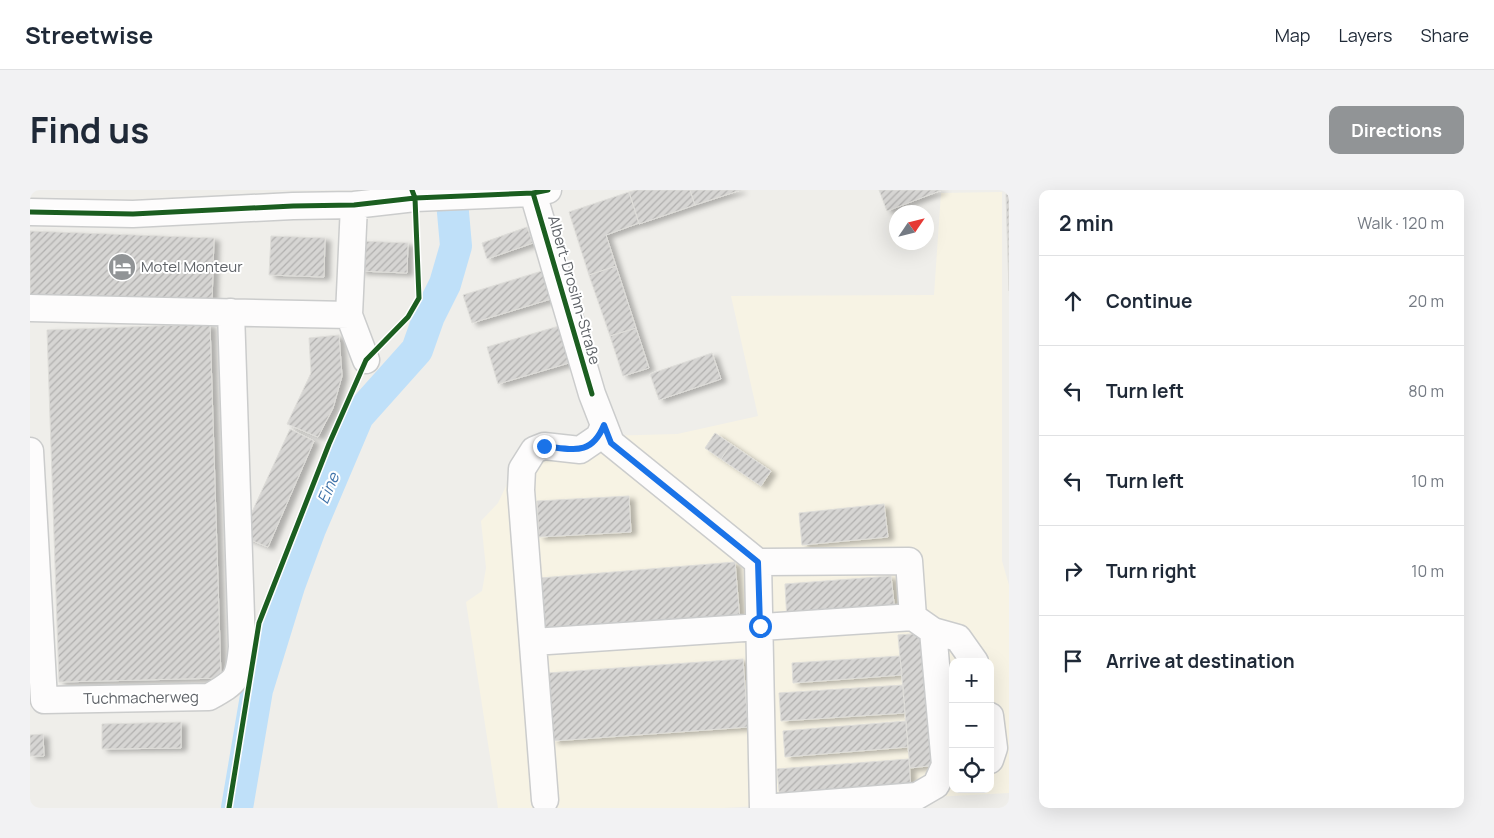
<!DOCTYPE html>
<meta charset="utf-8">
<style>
:root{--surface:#fff;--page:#f2f2f3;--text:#1f2937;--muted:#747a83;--line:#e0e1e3;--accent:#919496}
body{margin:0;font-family:Manrope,sans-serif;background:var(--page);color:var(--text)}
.controls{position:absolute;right:15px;bottom:15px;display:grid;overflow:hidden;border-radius:10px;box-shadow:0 5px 20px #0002}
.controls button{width:45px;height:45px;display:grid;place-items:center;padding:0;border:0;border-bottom:1px solid var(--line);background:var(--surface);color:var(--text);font:25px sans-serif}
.compass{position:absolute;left:859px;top:15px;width:45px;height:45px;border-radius:50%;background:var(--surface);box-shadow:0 5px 20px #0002;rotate:55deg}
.stop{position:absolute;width:15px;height:15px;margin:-11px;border:4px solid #1a73e8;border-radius:50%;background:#fff}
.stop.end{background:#1a73e8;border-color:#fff;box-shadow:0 1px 5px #0008}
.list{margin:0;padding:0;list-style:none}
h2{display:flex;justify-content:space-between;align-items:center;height:65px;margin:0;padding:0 20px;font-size:21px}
h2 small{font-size:16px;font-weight:400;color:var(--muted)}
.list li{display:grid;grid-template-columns:32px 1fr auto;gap:15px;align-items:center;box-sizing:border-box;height:90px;padding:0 20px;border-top:1px solid var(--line)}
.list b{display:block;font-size:19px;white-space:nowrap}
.list em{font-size:16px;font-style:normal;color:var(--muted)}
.icon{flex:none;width:28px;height:28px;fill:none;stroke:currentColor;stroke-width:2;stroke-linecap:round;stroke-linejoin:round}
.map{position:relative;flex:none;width:979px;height:618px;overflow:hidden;border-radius:10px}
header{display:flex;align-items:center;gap:30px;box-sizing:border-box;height:70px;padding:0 25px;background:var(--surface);border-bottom:1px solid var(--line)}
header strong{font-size:24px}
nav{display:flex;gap:28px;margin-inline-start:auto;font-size:18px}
.intro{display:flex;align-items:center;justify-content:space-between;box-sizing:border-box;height:120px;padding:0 30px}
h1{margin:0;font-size:35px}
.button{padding:12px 22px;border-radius:10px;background:var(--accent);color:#fff;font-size:18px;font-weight:700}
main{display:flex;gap:30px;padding:0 30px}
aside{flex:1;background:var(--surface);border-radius:10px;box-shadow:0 5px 20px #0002}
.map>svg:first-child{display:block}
.commercial{fill:#f7f3e4;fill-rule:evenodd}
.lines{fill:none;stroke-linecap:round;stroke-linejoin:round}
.river{stroke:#bfe0f9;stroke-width:32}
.building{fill:url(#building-hatch);stroke:#deddd9;filter:url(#shadow)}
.minor-casing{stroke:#cbcccc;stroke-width:29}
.minor{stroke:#fdfcfc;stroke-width:26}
.cycleway-casing{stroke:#fff;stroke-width:8}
.cycleway{stroke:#1b5e20;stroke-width:5}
.route{stroke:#1a73e8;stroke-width:6}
.labels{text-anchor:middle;stroke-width:4;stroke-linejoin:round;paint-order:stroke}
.poi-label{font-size:15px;fill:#5f6368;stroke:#fff;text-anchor:start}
.street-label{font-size:15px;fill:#5f6368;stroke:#fff}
.water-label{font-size:16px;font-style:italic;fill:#4174aa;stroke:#fff}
</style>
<header>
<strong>Streetwise</strong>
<nav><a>Map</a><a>Layers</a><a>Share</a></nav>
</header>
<div class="intro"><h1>Find us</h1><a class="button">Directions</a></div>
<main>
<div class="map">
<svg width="979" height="618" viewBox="0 0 979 618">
<defs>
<pattern id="building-hatch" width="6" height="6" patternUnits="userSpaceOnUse" patternTransform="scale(1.25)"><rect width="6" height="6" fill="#d6d5d3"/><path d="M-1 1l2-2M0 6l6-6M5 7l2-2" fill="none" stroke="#b1b0af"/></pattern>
<filter id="shadow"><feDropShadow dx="5.5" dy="3" stdDeviation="2.5" flood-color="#0004"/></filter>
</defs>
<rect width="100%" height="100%" fill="#efeeea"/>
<!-- commercial -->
<path class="commercial" d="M972,2V371L979,395V603L693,618H468L436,412L452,401L456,378L451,331L468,313L499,248L647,244L728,226L701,106L904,105L911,3ZM923,472H960V599H923Z"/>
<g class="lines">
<!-- river -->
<path class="river" d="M207,618L227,500L259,396L280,339L328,226L387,160L399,126L415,94L426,56L421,0"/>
</g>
<!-- building -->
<path class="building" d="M607,0H660L665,15L609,34L599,2Z
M660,0H711L665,15Z
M849,0H912L857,21Z
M599,2L609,33L576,45L586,76L559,85L539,22Z
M976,4H979V38H977Z
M497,37L503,53L457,69L452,53Z
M977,38H979V101Z
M0,41L184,48L182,113L0,106Z
M241,46L295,48L294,87L239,85Z
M332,51L378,53L377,83L330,81Z
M586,76L606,138L580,146L559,85Z
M512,81L521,109L442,133L433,105Z
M180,134L191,488L29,492L17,140Z
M529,136L539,173L468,194L457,157Z
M606,138L619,178L593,186L580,146Z
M309,145L312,186L303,218L288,247L257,234L281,183L279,148Z
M682,163L691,189L629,210L620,184Z
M260,239L284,251L238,357L211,346Z
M685,243L701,254L691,269L675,258Z
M701,254L741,281L731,296L691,269Z
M599,306L601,342L509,347L507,311Z
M854,314L858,347L772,355L769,323Z
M705,372L710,431L515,447L510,388Z
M861,386L865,422L757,431L755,394Z
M895,443L907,575L880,578L868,445Z
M870,466L872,485L763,493L762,473Z
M713,469L718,537L523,551L518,483Z
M873,495L875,523L751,531L749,503Z
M876,531L878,557L755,567L753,541Z
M151,532V558L72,559V534Z
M13,544L14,566H0V545Z
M879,569L881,602L750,612L747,579Z"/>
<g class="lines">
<defs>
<path id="minor" d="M503,3L562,204L581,253L728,372L733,618
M0,22L103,24L263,16L324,15L385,8L503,3L518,0
M0,118L319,125L324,15
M319,125L336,170
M0,261L14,510L179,507C207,491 209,490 212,457L201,122
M728,372L879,371L883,427L903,441L915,575L906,595L887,606L734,618
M903,441L928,448L945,472
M503,452L883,427
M960,526L964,558L960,570
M515,610L491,300L492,279L504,260L514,256L550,260L569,247L574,235"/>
</defs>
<!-- minor casing -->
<use href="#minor" class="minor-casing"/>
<!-- minor -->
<use href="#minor" class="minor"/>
<defs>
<path id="cycleway" d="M503,3L562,204
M0,22L103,24L263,16L324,15L385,8L503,3L518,0
M199,618L229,433L299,254L336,170L378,127L389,108L385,8L382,0"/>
</defs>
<!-- cycleway casing -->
<use href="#cycleway" class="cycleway-casing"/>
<!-- cycleway -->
<use href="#cycleway" class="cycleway"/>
</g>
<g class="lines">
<!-- route -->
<path class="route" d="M514,256C542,259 561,267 574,235L581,253L728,372L730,436"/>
</g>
<!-- icons -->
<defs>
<symbol id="hotel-disc" viewBox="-11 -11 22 22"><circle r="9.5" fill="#919496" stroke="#fff"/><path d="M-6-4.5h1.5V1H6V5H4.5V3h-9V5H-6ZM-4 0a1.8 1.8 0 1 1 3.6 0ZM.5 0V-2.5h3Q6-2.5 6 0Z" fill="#fff"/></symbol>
</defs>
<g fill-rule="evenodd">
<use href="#hotel-disc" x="76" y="61" width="32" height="32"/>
</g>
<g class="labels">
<!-- poi labels -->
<g class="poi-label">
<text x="111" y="82">Motel Monteur</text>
</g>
<!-- street labels -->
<g class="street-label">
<text transform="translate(544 100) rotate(74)" y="5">Albert-Drosihn-Straße</text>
<text transform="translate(111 508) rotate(-1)" y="5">Tuchmacherweg</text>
</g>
<!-- water labels -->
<g class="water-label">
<text transform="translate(298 298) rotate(-67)" y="6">Eine</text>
</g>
</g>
</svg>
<div class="controls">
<button>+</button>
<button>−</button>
<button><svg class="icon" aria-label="locate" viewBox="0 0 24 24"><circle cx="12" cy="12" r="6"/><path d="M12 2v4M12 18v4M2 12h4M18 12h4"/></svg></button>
</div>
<svg class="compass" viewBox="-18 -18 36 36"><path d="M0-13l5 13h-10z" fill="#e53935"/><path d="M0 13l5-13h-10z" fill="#747a83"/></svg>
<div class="stop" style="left:730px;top:436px"></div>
<div class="stop end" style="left:514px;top:256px"></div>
</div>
<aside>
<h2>2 min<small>Walk · 120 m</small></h2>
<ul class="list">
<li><svg class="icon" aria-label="ahead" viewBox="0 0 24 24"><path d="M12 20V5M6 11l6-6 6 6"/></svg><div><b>Continue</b></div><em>20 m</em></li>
<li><svg class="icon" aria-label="left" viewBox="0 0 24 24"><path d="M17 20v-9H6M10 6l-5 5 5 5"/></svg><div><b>Turn left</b></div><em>80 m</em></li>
<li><svg class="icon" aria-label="left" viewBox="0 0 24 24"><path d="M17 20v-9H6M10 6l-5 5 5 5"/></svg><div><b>Turn left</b></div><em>10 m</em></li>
<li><svg class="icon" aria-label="right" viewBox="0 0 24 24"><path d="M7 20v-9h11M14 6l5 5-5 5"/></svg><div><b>Turn right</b></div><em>10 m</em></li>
<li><svg class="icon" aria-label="arrive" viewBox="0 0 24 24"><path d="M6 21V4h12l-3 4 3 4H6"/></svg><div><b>Arrive at destination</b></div></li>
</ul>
</aside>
</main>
